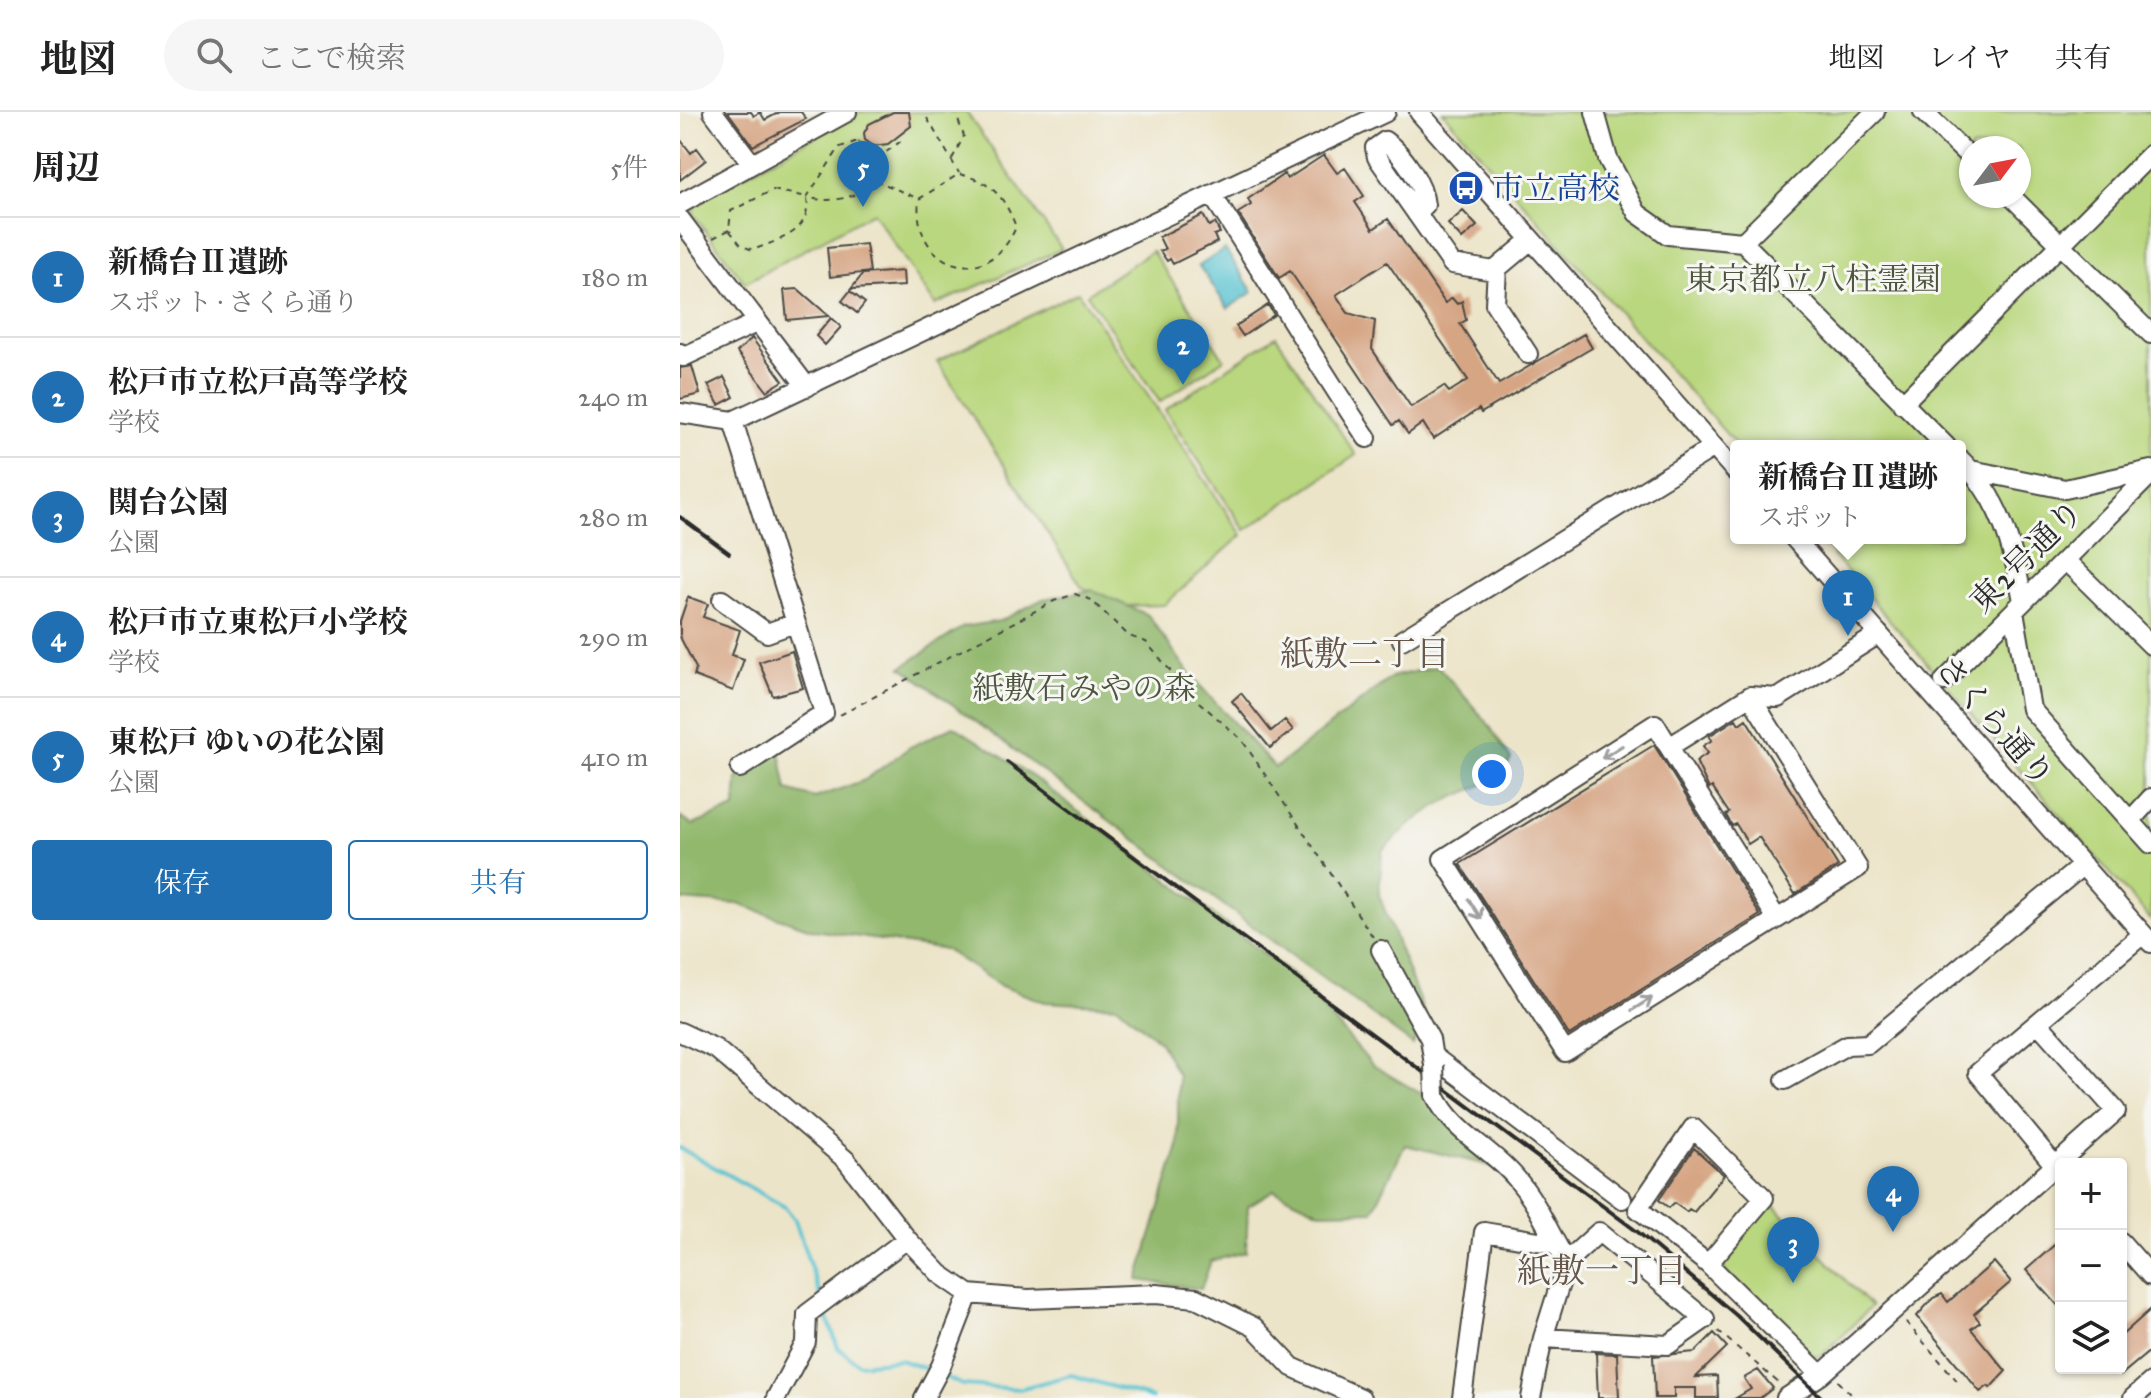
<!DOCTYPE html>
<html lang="ja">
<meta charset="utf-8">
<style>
:root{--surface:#fff;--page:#f6f6f6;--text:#222;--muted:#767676;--line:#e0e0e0;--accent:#1f6fb2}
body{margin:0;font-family:"IM FELL Great Primer","Noto Serif JP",serif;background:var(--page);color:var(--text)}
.controls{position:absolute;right:24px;bottom:24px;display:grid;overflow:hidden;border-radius:8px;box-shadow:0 2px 6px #0004}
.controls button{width:72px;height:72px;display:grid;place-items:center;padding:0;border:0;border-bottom:2px solid var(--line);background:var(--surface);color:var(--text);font:40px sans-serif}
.compass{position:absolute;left:1279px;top:24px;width:72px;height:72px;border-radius:50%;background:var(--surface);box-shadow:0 2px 6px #0004;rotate:58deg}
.you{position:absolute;left:812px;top:662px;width:28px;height:28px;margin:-20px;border:6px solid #fff;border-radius:50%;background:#1a73e8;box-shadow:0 0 0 12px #1a73e833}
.badge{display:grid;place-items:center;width:52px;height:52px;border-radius:50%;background:var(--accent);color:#fff;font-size:26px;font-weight:700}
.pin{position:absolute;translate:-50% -66px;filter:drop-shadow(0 2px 4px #0008)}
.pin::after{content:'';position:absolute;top:42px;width:28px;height:24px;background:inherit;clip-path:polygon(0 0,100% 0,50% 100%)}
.popup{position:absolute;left:1050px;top:328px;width:236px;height:104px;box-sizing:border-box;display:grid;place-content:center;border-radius:8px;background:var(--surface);filter:drop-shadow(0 2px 6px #0005);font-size:26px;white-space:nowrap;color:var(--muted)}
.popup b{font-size:30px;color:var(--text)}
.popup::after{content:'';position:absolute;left:50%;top:100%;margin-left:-16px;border:16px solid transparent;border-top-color:var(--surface)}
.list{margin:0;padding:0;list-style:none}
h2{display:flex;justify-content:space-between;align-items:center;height:104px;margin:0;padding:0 32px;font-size:34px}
h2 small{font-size:26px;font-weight:400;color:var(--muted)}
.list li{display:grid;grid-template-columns:52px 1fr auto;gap:24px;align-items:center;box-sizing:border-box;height:120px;padding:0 32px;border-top:2px solid var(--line)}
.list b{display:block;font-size:30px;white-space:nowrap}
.list p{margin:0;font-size:26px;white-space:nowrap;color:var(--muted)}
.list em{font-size:26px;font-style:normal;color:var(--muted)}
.actions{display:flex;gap:16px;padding:24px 32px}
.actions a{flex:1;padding:18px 0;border:2px solid var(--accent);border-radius:8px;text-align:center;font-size:28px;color:var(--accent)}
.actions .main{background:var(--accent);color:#fff}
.icon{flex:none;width:44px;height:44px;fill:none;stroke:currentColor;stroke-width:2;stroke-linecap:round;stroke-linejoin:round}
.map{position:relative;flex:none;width:1471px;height:1286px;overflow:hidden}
header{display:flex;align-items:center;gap:48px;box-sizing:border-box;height:112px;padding:0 40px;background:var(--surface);border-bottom:2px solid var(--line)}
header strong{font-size:38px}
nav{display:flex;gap:44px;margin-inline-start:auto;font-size:28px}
.search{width:560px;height:72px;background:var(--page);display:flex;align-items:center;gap:20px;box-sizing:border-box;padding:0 28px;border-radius:44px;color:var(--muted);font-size:30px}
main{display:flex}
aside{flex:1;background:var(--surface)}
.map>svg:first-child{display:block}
.green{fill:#b9d77e;stroke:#728154;stroke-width:2;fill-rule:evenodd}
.forest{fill:#92b86d;stroke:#5e724c;stroke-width:2}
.water{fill:#58c3d2;stroke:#42777e;stroke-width:2}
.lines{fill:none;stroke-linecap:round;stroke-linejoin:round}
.stream{stroke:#58c3d2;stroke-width:4}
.building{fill:#d6a584;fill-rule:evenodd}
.minor-casing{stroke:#484743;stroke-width:22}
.path{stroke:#484743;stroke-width:2;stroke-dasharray:6 6;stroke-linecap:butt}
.minor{stroke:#fff;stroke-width:18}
.rail{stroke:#2b2b2b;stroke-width:4}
.minor-bridge-casing{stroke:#484743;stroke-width:22;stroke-linecap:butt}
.minor-bridge{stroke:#fff;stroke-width:18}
.oneway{stroke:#a0a0a0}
.labels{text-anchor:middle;stroke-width:6;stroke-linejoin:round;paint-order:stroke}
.transit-label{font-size:32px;fill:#164399;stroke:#f6f6f2;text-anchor:start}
.park-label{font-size:32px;fill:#4e5640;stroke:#f6f6f2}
.street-label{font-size:32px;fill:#2b2b2b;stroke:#f6f6f2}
.neighbourhood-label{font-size:34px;fill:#67564a;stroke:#f6f6f2}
</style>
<header>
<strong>地図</strong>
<div class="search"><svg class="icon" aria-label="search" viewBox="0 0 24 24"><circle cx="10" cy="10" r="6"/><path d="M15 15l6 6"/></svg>ここで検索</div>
<nav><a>地図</a><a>レイヤ</a><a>共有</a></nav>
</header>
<main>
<aside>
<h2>周辺<small>5件</small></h2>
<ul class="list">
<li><span class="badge">1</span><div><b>新橋台Ⅱ遺跡</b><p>スポット · さくら通り</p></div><em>180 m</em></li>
<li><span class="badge">2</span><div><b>松戸市立松戸高等学校</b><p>学校</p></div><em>240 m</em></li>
<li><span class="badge">3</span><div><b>関台公園</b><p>公園</p></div><em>280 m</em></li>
<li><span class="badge">4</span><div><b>松戸市立東松戸小学校</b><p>学校</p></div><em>290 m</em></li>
<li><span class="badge">5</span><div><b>東松戸 ゆいの花公園</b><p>公園</p></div><em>410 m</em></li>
</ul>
<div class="actions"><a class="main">保存</a><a>共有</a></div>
</aside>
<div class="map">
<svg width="1471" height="1286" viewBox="0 0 1471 1286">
<rect width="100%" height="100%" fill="#f6f6f2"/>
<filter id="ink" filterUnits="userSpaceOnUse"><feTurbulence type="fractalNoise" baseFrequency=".0125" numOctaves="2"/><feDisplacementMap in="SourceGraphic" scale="16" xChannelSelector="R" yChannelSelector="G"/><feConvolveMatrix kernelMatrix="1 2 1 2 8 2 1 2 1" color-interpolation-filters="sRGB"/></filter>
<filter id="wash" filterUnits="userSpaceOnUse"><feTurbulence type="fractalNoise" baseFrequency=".006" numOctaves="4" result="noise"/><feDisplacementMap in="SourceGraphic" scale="32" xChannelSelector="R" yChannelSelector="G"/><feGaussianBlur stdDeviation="1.8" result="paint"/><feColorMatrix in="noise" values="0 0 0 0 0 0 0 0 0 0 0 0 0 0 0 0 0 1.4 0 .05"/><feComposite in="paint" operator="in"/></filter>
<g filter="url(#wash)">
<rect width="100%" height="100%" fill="#ece4c8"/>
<!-- green -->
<path class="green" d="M179,0H286L382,137L255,193L193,100L65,171L13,102L14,91Z
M763,0H1471V808L1138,426H1280V334H1057ZM1291,36H1339V84H1291Z
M472,139L544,247L480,290L407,182Z
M398,180L562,423L484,493L438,494L402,475L257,249Z
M596,224L676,343L565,418L485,298Z
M1092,1091L1191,1195L1141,1244H1132L1040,1155V1149Z"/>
<!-- forest -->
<path class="forest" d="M412,478L468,503L512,565L595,656L712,565L758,554L807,610L831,647C820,672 783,679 760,692C737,705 720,721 702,739L699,783L744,901L733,933L222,555L283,515L320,509L363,487Z
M274,614L353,665L619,868L692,953L764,995L840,1061L725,1033L693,1099L640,1100L594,1078L568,1094L566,1140L531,1149L521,1177L458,1168L498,1034V963L480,930L438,894L365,890L321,874L266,838L134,818L58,792L0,788V705L13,713L55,696L57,667L86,639L100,640L107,678L135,686L185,668L230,635Z"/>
<!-- water -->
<path class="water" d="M545,137L573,180L548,196L519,154Z"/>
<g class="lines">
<!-- stream -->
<path class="stream" d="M0,1036L105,1095L115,1108L141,1186
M145,1198L158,1236L179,1252L220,1248L253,1259
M261,1263L283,1273L339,1277L391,1263L472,1286"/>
</g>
<g id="blocks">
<!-- building -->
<path class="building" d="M48,0H71L74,4L80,0L85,8L100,0H121L126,7L73,34Z
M213,0H229L231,14L208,32L193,34L185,28L184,21L189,12Z
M0,27L11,41L17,36L26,48L0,68Z
M644,43L657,61L665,56L684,84L675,90L693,117L708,107L765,191L772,186L777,192L782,189L786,208L780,212L819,272L904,222L912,236L801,301L799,297L753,327L743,311L728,322L719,309L713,313L610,159L599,166L558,101L571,93L568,87L604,62L607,67ZM707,150L788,268L769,280L764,274L731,295L692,237L695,209L668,201L656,183Z
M783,99L797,114L782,127L768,112Z
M523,103L529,114L535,111L540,121L534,123L537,130L493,152L490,147L487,149L480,139L485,137L479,125Z
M186,132L190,160L150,165L147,136Z
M223,159L224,174L171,177L183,162Z
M118,177L149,204L107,208L104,178Z
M170,179L185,191L177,201L162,189Z
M588,193L594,203L563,224L556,214Z
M151,206L161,215L145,233L136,224Z
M72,226L103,269L87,279L57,240Z
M12,254L20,282L0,287V256Z
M44,265L54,285L39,293L28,273Z
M8,485L28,492L23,505L60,518L52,543L64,547L53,579L14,564L16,556L0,525V509Z
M112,539L123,576L93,584L79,550Z
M561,581L591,619L605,608L613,618L590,636L552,589Z
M1056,607L1059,612L1066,607L1158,754L1115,782L1079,725L1068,732L1056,712L1052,714L1046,703L1049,701L1032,675L1029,677L1016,649L1028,641L1023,634L1032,628L1029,624Z
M974,633L1080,803L889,923L780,752Z
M1014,1036L1044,1063L1014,1100L1009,1097L1007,1100L994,1091L989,1096L979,1088Z
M1381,1127V1197L1346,1158Z
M1314,1150L1331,1170L1294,1202L1300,1210L1291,1217L1326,1259L1310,1276L1308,1274L1300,1280L1237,1204L1253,1186L1262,1182L1268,1190Z
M1471,1197V1238L1441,1263V1224Z
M1034,1221L1047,1235L1016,1265L1037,1264L1038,1286H1016V1276H994V1286H975L973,1244L1015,1240Z
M916,1241L937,1242L939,1286H918Z
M1078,1258L1093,1276L1080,1286H1056L1071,1277L1064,1266Z"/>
</g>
</g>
<g filter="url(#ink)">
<use href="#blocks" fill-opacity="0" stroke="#484743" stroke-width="2"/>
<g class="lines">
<defs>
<path id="minor" d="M33,0L72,52
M739,0L1056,360
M915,0L928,47L957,101L988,123L1063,130L1266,334
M1243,0L1291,46
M532,83C585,163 633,246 687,326
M1331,84L1471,222
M0,92L167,0
M736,101L745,93C743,71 723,42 705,29L695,36L697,45L772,152L814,159L851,128
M0,107L127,275
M1063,130L1195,0
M817,157L815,192L848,242
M0,241L3,245L78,210
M1222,292L1471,42
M0,301L53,309L706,0
M53,309L144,601L60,656
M1280,347C1321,387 1333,435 1343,489
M1291,358L1385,377L1471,358
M1114,426L1471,831
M1385,448L1471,533
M42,488L87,521L115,511
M1334,499L1351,597L1471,732
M722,528L1034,335
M1264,569L1471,362
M1070,584L1178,756L1097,807L989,635L1070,584L1098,586L1199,522
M989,635L975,612L763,747L885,940L1097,807
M1451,708L1471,686
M701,838L750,927L754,953
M0,920L36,937L166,1048L227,1127L260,1162L289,1182
M753,944L942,1087
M1105,968L1167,933L1188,932L1403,753
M755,983C773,1021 810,1035 836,1066C856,1089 866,1114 881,1140
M1381,1061L1298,961L1463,822
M1441,1130L1471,1164
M1028,1152L1084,1086L1013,1016L958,1097L1028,1152L1141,1263
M96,1286L126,1230L127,1202L227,1127
M244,1286L261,1254L289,1182L348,1187L476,1182L516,1186L574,1215L612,1255L681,1286
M782,1286L804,1120L876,1132
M851,1286L863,1226L887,1149L919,1120L1025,1207L988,1233L863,1226
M1106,1286L1141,1263L1436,999L1358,911
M1453,1286L1471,1270"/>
</defs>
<!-- minor casing -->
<use href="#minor" class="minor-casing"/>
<!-- path -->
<path class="path" d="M247,6L279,61
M178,29L192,41L199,58C189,85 153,93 127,85L160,35Z
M197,47L225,26
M272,47L284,24L278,8
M195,68L239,87L279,62C312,70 324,84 336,115C308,181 231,156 239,87
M93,78L127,85C131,121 102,126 73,138L62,134L49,118L51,99Z
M33,126L49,118
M160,603L374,489L395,482L411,488L449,524L466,530L511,583L562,628L693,825
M1226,1210L1280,1272
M1038,1219L1100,1272
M1158,1269L1175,1286"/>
<!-- minor -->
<use href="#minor" class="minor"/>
<!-- rail -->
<path class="rail" d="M0,405L49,441
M327,650L959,1121L1056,1203L1142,1286"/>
<defs>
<path id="minor-bridge" d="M754,953L755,983"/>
</defs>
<!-- minor-bridge casing -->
<use href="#minor-bridge" class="minor-bridge-casing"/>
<!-- minor-bridge -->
<use href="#minor-bridge" class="minor-bridge"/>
</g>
<!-- one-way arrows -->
<defs><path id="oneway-shaft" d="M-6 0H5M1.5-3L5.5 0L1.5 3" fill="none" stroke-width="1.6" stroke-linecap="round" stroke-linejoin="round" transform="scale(2)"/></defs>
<g class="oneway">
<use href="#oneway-shaft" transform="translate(932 640) rotate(148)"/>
<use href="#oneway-shaft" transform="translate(795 797) rotate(58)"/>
<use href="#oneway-shaft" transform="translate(962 892) rotate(-32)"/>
</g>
</g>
<!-- icons -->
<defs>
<symbol id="bus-disc" viewBox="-11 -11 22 22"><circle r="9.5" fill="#1a4fb4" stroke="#f6f6f2"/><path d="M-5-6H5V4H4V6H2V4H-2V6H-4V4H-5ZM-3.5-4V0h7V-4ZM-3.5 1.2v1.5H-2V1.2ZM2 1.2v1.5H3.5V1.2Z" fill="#fff"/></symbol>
</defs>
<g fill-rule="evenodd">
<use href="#bus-disc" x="766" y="56" width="40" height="40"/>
</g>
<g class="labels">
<!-- transit labels -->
<g class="transit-label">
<text x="812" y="87">市立高校</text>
</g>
<!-- park labels -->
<g class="park-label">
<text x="1133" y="178">東京都立八柱霊園</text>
<text x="404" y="587">紙敷石みやの森</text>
</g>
<!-- street labels -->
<g class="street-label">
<text transform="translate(1346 444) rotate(-45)" y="11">東2号通り</text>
<text transform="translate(1315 609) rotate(49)" y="11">さくら通り</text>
</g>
<!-- neighbourhood labels -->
<g class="neighbourhood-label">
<text x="685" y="553">紙敷二丁目</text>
<text x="922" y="1170">紙敷一丁目</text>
</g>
</g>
</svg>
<div class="controls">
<button>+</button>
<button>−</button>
<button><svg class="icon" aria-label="layers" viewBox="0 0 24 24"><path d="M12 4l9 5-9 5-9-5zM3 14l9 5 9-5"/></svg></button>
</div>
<svg class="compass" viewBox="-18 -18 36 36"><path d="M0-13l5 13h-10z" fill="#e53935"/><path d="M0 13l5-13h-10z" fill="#767676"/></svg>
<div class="you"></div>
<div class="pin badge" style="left:1168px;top:524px">1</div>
<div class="popup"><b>新橋台Ⅱ遺跡</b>スポット</div>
<div class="pin badge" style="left:503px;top:273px">2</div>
<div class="pin badge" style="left:1113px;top:1171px">3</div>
<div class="pin badge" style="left:1213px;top:1120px">4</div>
<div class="pin badge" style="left:183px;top:95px">5</div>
</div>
</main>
